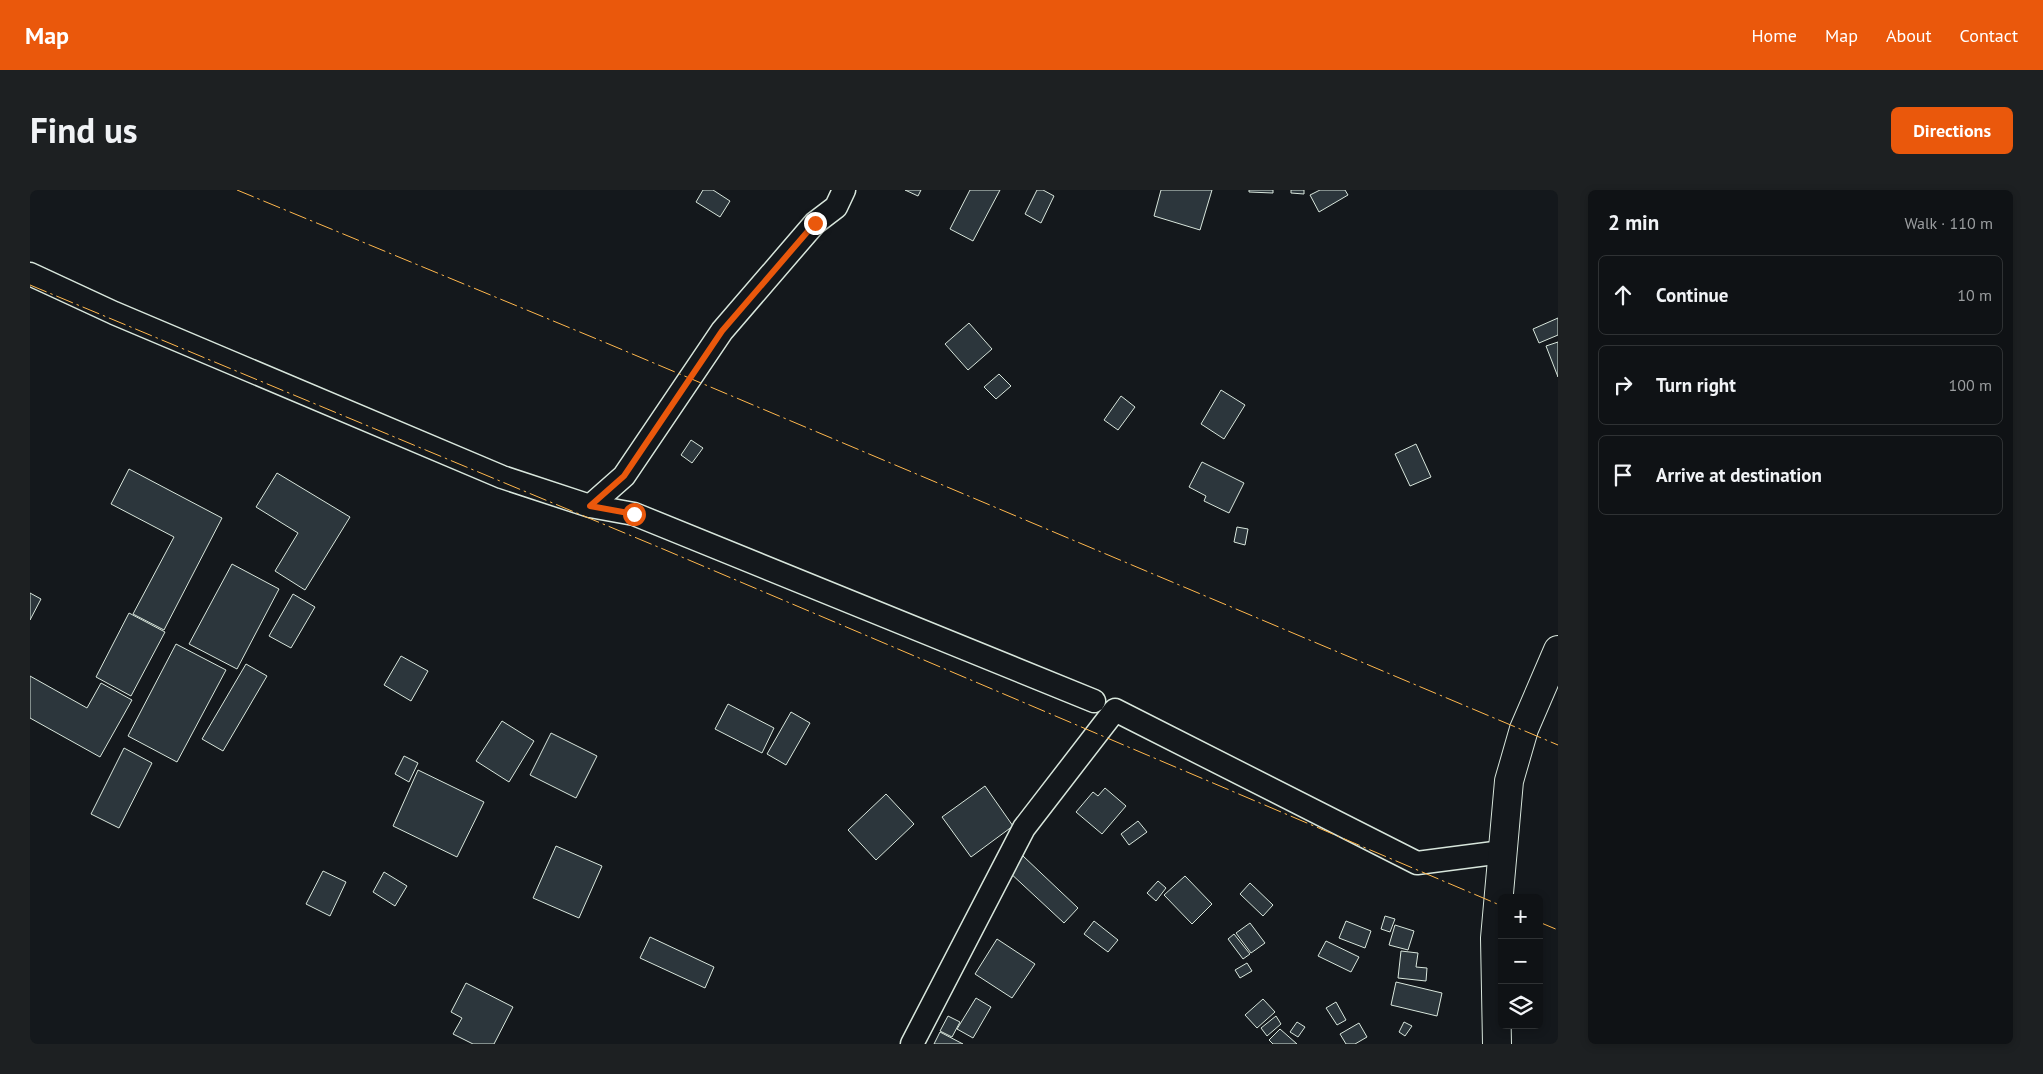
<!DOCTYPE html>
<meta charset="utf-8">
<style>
:root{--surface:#0f1215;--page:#1d2022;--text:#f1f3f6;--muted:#9b9ea0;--line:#2f3234;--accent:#ea580c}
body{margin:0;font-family:"PT Sans",sans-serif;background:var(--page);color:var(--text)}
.controls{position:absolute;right:15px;bottom:15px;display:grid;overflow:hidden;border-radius:8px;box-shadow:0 2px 8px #0003}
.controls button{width:45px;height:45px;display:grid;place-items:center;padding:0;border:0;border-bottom:1px solid var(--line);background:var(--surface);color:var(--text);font:25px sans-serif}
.stop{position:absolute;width:15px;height:15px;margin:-11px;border:4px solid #ea580c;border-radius:50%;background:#fff}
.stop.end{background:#ea580c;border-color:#fff;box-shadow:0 1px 5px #0008}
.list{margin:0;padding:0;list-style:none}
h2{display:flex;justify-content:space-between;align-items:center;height:65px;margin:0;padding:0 20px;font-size:21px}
h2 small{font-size:16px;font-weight:400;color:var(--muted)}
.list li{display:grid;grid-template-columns:32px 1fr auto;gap:15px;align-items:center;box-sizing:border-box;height:80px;margin:0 10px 10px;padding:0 10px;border:1px solid var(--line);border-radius:8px}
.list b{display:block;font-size:19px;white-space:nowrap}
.list em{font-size:16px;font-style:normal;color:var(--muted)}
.icon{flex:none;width:28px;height:28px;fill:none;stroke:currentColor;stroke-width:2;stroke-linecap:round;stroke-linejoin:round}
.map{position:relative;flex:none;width:1528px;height:854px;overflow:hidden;border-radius:8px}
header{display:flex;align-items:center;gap:30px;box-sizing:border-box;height:70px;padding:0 25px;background:var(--accent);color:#fff}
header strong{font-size:24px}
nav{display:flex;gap:28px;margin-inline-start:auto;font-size:18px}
.intro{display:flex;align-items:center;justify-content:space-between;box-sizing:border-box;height:120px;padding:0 30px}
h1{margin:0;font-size:35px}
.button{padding:12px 22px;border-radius:8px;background:var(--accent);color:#fff;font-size:18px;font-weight:700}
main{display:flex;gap:30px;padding:0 30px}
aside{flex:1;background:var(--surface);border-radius:8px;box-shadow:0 2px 8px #0003}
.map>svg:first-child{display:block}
.building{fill:#2c363c;stroke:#d8e6dc}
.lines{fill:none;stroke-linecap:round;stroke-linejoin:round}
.street-casing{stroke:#d8e6dc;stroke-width:25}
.secondary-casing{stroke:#d8e6dc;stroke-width:30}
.street{stroke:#14181c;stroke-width:22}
.secondary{stroke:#14181c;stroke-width:28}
.power{stroke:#ffb74d;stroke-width:1;stroke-dasharray:18 4 2.5 4;stroke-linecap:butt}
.route{stroke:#ea580c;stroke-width:6}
</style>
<header>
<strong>Map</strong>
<nav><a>Home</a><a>Map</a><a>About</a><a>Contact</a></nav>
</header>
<div class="intro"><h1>Find us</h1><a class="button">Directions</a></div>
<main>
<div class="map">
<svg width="1528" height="854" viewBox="0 0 1528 854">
<rect width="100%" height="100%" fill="#14181c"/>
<!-- building -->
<path class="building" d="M673,0H683L700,11L690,27L666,12Z
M875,0H891L888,6Z
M940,0H970L943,51L920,39Z
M1007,0H1013L1024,6L1011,33L995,24Z
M1131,0H1182L1170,40L1124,26Z
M1219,0H1243V3L1219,2Z
M1261,0H1274V4L1261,3Z
M1290,0H1315L1318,5L1289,22L1280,5Z
M1528,128V145L1509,153L1503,139Z
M939,133L962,159L938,180L915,154Z
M1528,152V187L1516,156Z
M969,184L981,196L966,209L954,197Z
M1191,200L1215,215L1194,249L1171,234Z
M1091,206L1105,217L1088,240L1074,230Z
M661,250L673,258L662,273L651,265Z
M1386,254L1401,287L1380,296L1365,264Z
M1172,272L1214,293L1199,323L1174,311L1176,306L1159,297Z
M99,279L192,328L134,440L103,424L144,347L81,314Z
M247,283L320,327L275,400L245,381L268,343L226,317Z
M1207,337L1218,339L1215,355L1204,352Z
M202,374L249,399L207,479L159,454Z
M0,403L11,409L0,430Z
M263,404L285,417L261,458L239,446Z
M99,423L135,442L101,506L66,487Z
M146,454L196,480L147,572L98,546Z
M371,466L398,481L381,511L354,495Z
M216,474L237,486L193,561L172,549Z
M0,486L57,518L71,493L102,510L70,567L0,528Z
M698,514L744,538L732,563L685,539Z
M761,522L780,533L756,575L737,564Z
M472,531L504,551L479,592L446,571Z
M521,543L567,566L546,608L500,585Z
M94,558L122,573L89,638L61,624Z
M374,566L388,573L379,592L365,584Z
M388,580L454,612L427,667L363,636Z
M955,596L983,636L941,667L912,627Z
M1075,598L1096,616L1072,644L1046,622L1063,602L1068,606Z
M856,604L884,634L846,670L818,640Z
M1108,631L1117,642L1099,655L1091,644Z
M526,656L572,676L549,728L503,708Z
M993,666L1048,718L1034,733L978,681Z
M293,681L316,692L300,726L276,714Z
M354,682L377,696L365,716L343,702Z
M1155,686L1182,714L1162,734L1134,705Z
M1128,691L1136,698L1126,711L1117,703Z
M1220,693L1243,715L1233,726L1210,704Z
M1355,726L1365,729L1360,742L1351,739Z
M1064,731L1088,750L1078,762L1054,744Z
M1316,731L1341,741L1335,758L1309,748Z
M1220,733L1235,753L1221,763L1206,743Z
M1365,735L1384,741L1378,760L1359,755Z
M1204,744L1220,764L1213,769L1198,749Z
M620,747L684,777L675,798L610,768Z
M967,749L1005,774L982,808L945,784Z
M1296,751L1329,767L1321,782L1288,766Z
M1371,761L1388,763L1386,777L1397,778L1396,791L1368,788Z
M1217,773L1222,781L1210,788L1205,780Z
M1366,792L1412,803L1407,826L1361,815Z
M436,793L483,817L464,854H443L423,844L432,828L421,822Z
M946,808L961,817L943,848L927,839Z
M1233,809L1245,822L1227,838L1215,825Z
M1306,812L1316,830L1307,835L1296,818Z
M918,826L930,832L922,847L910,841Z
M1246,826L1251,834L1237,846L1231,838Z
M1267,832L1275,837L1268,847L1260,842Z
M1374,832L1382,836L1375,846L1369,842Z
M1329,833L1337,847L1325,854H1316L1310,844Z
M1250,839L1267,854H1243L1239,850Z
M910,842L933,854H904Z"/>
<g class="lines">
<defs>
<path id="street" d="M814,0L806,17L785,33L692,141L594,286L560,316L604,324L1064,511
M0,84L84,123L472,287L560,316
M882,854L994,638L1085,520L1387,673L1472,662"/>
<path id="secondary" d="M1467,854L1465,748L1479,591L1494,539L1528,460"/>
</defs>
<!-- street casing -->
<use href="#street" class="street-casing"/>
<!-- secondary casing -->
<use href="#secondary" class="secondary-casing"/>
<!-- street -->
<use href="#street" class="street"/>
<!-- secondary -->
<use href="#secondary" class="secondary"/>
<!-- power -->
<path class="power" d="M207,0L574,152L1528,555
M0,95L633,359L1472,716
M1509,732L1528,740"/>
</g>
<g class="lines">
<!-- route -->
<path class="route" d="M604,324L560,316L594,286L692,141L785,33"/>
</g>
</svg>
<div class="controls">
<button>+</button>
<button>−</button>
<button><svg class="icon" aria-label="layers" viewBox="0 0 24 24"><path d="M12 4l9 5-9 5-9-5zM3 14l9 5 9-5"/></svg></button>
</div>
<div class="stop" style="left:604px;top:324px"></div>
<div class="stop end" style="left:785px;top:33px"></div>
</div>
<aside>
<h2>2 min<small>Walk · 110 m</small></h2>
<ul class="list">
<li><svg class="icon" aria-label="ahead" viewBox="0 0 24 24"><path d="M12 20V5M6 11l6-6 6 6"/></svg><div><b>Continue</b></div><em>10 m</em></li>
<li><svg class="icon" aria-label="right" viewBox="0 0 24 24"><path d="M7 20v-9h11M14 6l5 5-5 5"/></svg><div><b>Turn right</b></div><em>100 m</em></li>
<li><svg class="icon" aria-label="arrive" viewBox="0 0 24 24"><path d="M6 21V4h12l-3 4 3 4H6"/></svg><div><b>Arrive at destination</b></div></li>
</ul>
</aside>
</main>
